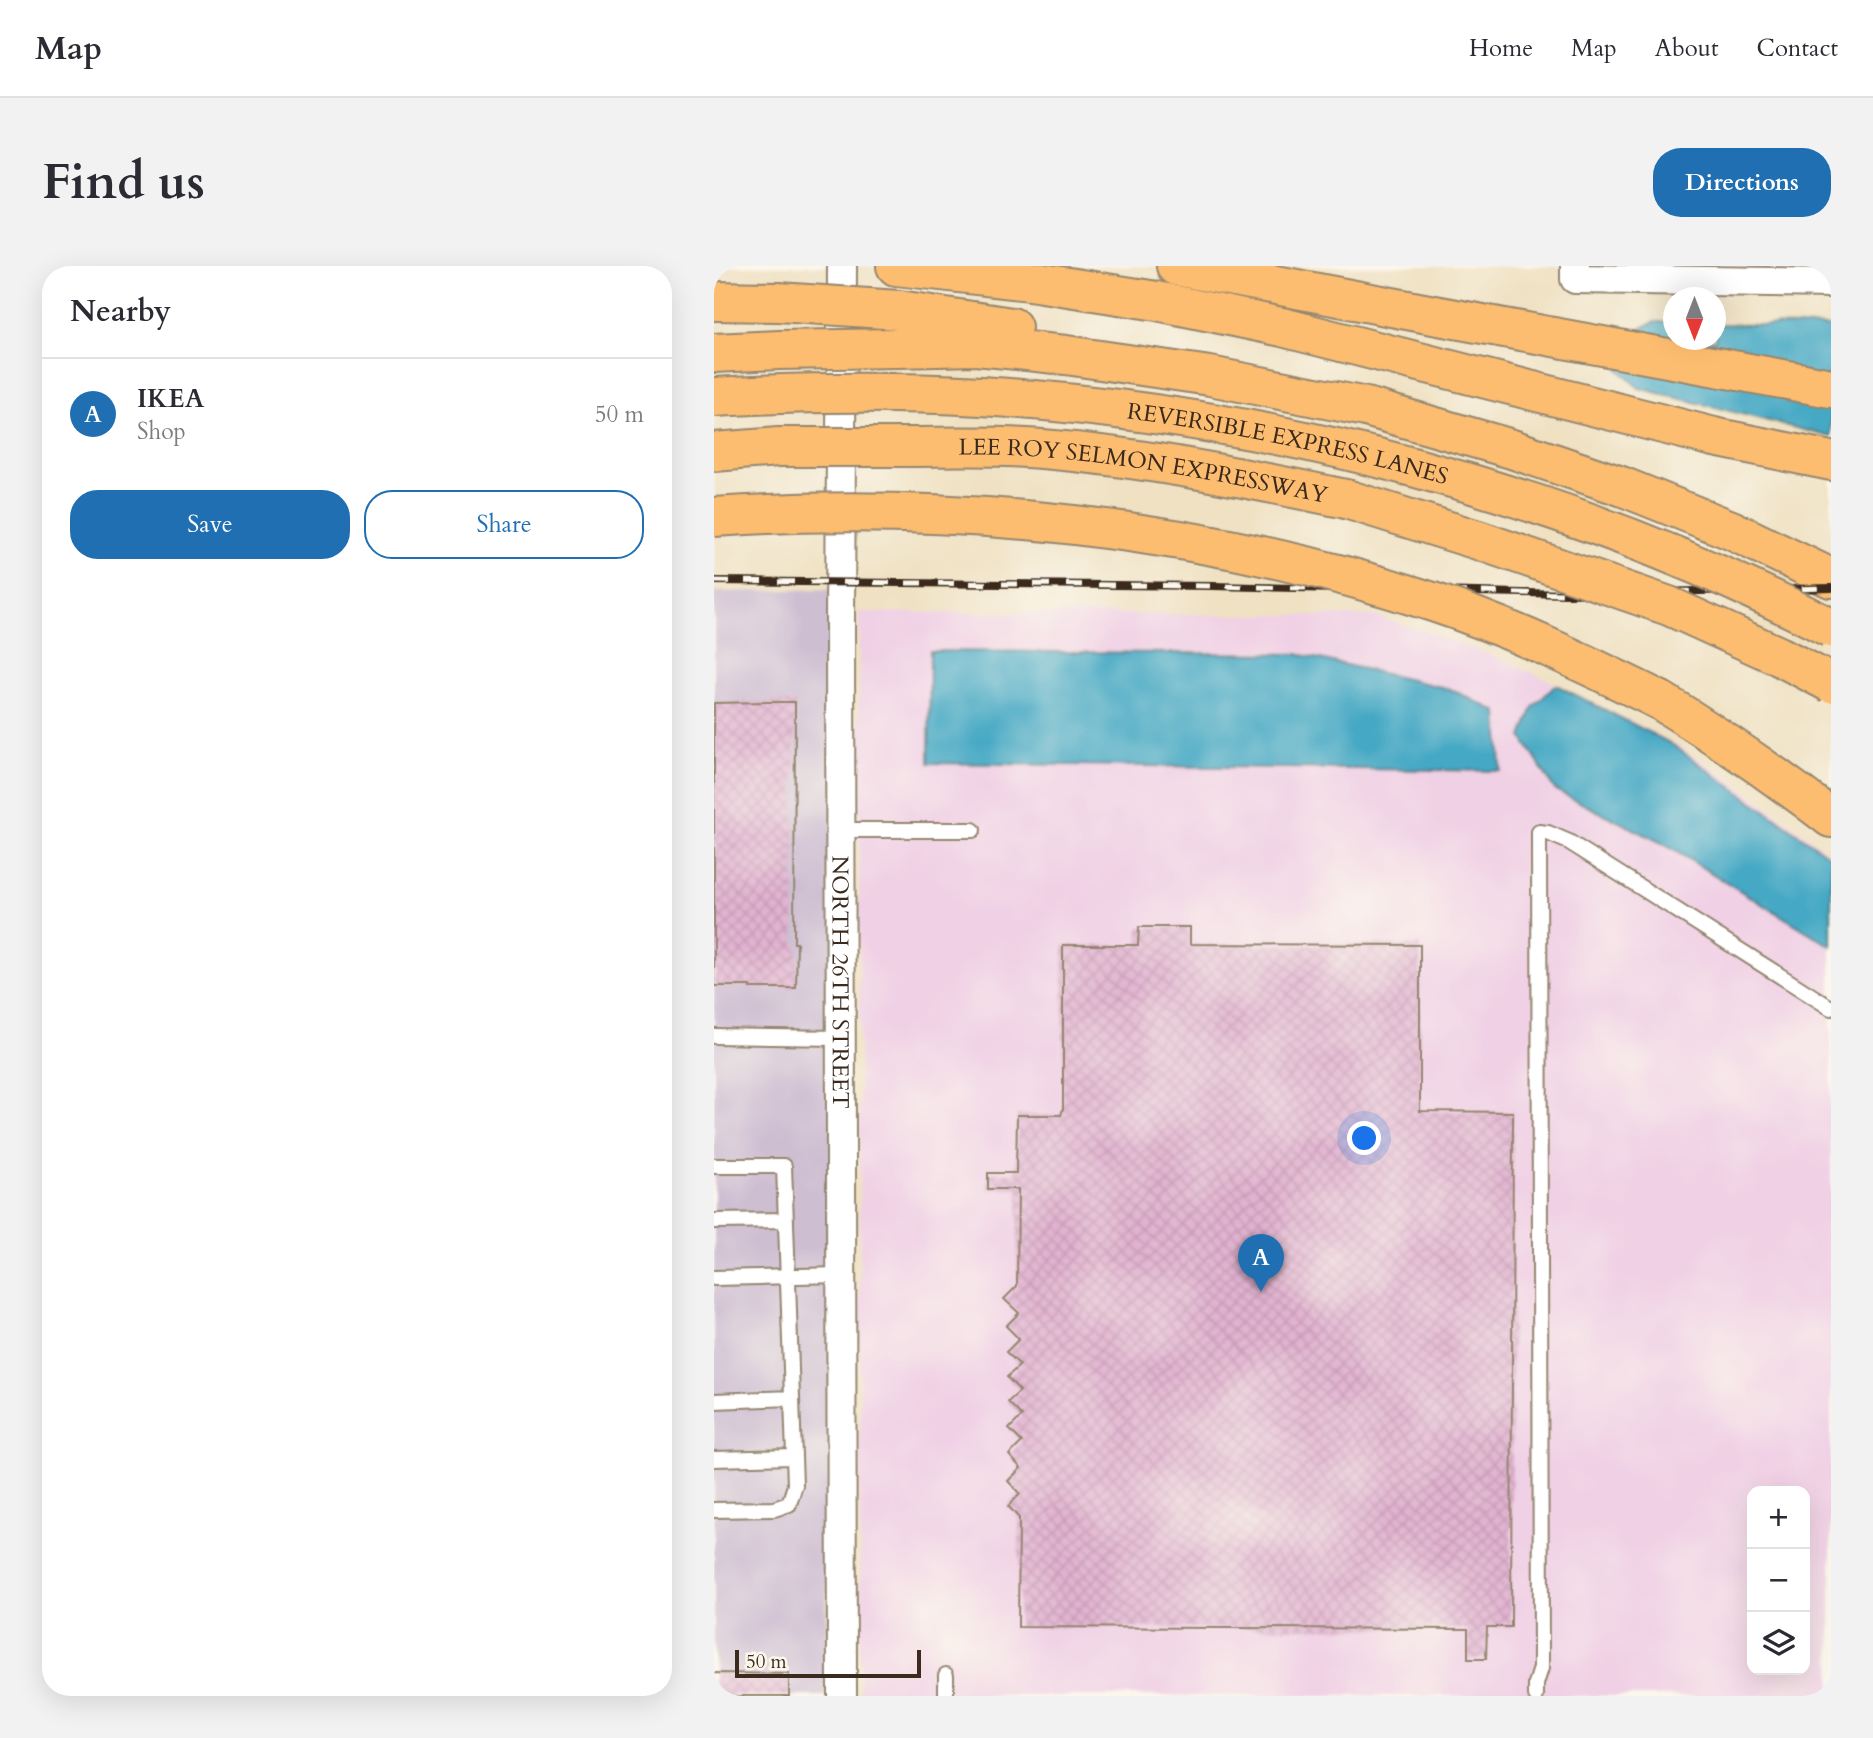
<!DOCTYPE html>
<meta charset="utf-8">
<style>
:root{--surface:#fff;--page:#f2f2f3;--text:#2b2b33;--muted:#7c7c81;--line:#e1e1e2;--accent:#1f6fb2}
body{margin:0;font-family:Cardo,serif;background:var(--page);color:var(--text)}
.controls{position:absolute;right:21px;bottom:21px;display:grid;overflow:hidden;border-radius:14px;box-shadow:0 7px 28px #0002}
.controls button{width:63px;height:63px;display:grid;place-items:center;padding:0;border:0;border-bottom:2px solid var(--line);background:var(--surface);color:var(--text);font:35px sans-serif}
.compass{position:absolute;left:949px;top:21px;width:63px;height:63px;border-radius:50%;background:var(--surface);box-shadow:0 7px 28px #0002;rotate:180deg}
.scale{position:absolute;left:21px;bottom:18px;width:186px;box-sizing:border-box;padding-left:7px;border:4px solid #3b2a1e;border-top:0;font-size:19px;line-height:24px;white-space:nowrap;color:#3b2a1e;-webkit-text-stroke:5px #fbf7ec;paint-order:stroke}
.you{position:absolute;left:651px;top:873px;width:24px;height:24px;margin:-18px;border:5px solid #fff;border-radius:50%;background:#1a73e8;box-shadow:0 0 0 10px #1a73e833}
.badge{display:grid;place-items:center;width:46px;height:46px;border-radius:50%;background:var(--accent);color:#fff;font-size:23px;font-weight:700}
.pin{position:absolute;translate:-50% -58px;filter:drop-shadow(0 2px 4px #0008)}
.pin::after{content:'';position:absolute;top:37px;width:24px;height:21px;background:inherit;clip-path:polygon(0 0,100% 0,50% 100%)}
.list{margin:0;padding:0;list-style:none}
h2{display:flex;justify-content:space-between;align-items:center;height:91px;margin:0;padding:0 28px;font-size:30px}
h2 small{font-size:23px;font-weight:400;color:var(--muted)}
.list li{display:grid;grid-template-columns:46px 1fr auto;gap:21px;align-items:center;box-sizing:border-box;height:112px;padding:0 28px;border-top:2px solid var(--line)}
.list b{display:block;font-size:26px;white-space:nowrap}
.list p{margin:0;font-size:23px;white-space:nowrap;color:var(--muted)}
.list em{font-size:23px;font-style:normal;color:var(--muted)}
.actions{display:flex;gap:14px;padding:21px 28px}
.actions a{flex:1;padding:16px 0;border:2px solid var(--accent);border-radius:28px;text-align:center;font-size:24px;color:var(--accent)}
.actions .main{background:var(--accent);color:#fff}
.icon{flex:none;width:38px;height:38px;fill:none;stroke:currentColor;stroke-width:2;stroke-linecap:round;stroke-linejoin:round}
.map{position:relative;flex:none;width:1117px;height:1430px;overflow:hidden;border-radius:28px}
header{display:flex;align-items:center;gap:42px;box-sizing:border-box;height:98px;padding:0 35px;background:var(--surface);border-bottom:2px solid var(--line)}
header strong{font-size:33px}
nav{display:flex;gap:38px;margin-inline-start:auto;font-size:24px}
.intro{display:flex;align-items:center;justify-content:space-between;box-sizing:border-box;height:168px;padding:0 42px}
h1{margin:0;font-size:49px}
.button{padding:18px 32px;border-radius:28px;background:var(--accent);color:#fff;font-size:24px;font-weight:700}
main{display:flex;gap:42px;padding:0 42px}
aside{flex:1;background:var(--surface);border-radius:28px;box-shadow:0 7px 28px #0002}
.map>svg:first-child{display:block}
.built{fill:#f0d0e5;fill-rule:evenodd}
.industrial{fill:#cebed2}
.water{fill:#44a8c4;stroke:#406971;stroke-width:2}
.building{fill:url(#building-cross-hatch)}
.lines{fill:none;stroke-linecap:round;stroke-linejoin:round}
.service-casing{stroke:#958670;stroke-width:18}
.minor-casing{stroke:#958670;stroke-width:32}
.motorway-casing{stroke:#958670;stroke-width:42}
.service{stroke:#fff;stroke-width:14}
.minor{stroke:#fff;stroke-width:28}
.motorway{stroke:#fcbd6f;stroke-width:38}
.rail-casing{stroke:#3b2a1e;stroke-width:8}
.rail{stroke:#fbf7ec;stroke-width:5;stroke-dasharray:16;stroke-linecap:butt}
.motorway-bridge-casing{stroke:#958670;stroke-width:42;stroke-linecap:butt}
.motorway-bridge{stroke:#fcbd6f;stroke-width:38}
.labels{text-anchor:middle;stroke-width:6;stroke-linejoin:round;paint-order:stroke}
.street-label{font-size:23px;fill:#3b2a1e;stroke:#fbf7ec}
</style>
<header>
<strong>Map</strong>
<nav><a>Home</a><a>Map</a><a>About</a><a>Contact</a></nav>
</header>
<div class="intro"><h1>Find us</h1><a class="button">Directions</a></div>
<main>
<aside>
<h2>Nearby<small></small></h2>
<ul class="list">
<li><span class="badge">A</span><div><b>IKEA</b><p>Shop</p></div><em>50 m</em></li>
</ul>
<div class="actions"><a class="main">Save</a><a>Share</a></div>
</aside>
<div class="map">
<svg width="1117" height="1430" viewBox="0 0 1117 1430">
<defs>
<pattern id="building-cross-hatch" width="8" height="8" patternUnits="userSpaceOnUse" patternTransform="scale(1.75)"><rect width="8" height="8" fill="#e2b3d1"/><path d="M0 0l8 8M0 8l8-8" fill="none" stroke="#c39ab3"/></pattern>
</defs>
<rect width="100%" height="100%" fill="#fbf7ec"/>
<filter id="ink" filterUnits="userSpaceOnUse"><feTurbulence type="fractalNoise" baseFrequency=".0143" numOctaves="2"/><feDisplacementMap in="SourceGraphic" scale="14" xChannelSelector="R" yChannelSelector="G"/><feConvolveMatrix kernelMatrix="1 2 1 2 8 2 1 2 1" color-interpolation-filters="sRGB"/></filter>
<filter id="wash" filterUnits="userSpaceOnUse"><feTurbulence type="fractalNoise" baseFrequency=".00686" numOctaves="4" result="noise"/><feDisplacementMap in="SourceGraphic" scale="28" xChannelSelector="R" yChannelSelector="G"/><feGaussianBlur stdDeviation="1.57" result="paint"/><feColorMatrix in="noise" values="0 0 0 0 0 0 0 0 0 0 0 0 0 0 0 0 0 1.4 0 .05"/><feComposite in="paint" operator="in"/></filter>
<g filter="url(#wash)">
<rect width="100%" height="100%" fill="#efe1c2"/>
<!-- built -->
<path class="built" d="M145,346L661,350L713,366L784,392L830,412L929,461L966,481L1025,520L1117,588V1430H146ZM1038,1225H1091V1404H1038Z"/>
<!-- industrial -->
<path class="industrial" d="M126,323L119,961L111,1430H0V326Z"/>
<!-- water -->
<path class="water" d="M941,56H959V74H1001L1002,58L1117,61V171L925,122L904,103L910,69Z
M216,385L584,388L736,423L784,446L787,505L215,497Z
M842,419L956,477L1117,591V680L948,577L841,524L808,471L819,441Z"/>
<g id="blocks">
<!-- building -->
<path class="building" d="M54,436H81L80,677H83L82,722H36V720H0V437Z
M425,661H476V678L706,679V845L799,846L797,1361H773L772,1393H754V1363L304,1361L305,1252L294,1240L306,1228L294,1215L307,1202L295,1189L308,1176L295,1163L308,1150L294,1136L306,1125L293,1111L306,1099L292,1086L305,1073L292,1060L305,1047L290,1033L303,1020L304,923H274V907H302L303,849H347L349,843V679H424Z
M0,1407L75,1408V1430H0Z"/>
</g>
</g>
<g filter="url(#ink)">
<use href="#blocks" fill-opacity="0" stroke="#958670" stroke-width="2"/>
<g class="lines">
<defs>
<path id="service" d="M127,564H259
M0,770L127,772
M0,900H70L81,1219L75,1238L60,1243L0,1244
M0,955L72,954
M0,1012L127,1009
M0,1135L78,1132
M0,1193L80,1191
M232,1409V1430
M822,1430V1418L827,1402L825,566L834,567L855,576L1117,742"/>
<g id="minor">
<path id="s1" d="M128,0L126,356L128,1430"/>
<path d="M861,0V13L1117,17"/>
</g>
<g id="motorway">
<path d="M182,0L316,15L443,35L568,61L1000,171L1117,195"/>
<path d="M462,0L725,50L1117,122"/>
<path d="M0,35L64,36"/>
<path d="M185,44L298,61"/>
<path d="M183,82L262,80L352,89L496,110L652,141L798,183L907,220L1017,264L1117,312"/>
<path d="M0,87L65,84"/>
<path id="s2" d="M189,181C235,181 282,179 328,183C430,191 531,212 632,233"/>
<path d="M0,186L65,181"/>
<path d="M947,435C1007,472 1061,509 1117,552"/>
</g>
</defs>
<!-- service casing -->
<use href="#service" class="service-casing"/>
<!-- minor casing -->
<use href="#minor" class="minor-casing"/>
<!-- motorway casing -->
<use href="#motorway" class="motorway-casing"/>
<!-- service -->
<use href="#service" class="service"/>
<!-- minor -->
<use href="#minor" class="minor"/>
<!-- motorway -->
<use href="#motorway" class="motorway"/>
<defs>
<path id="rail" d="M0,315L498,320L853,328L1117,322"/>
</defs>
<!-- rail casing -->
<use href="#rail" class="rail-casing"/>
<!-- rail -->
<use href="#rail" class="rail"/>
<defs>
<g id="motorway-bridge">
<path d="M64,36L185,44"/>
<path d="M65,84L183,82"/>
<path id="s3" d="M0,131C89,126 178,125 267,130C562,149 854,227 1117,362"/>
<path d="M65,181H189"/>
<path d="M632,233L767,275L955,340L1065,390L1117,417"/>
<path d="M0,251C237,234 493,262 719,336C798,362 872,398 947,435"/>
</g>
</defs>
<!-- motorway-bridge casing -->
<use href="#motorway-bridge" class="motorway-bridge-casing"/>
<!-- motorway-bridge -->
<use href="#motorway-bridge" class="motorway-bridge"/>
</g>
</g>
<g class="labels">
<!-- street labels -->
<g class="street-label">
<text dy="8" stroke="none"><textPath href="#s3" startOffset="578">REVERSIBLE EXPRESS LANES</textPath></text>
<text dy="8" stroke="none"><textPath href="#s2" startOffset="242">LEE ROY SELMON EXPRESSWAY</textPath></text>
<text dy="8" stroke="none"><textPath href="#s1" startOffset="716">NORTH 26TH STREET</textPath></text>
</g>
</g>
</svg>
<div class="controls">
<button>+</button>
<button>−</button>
<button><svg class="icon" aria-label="layers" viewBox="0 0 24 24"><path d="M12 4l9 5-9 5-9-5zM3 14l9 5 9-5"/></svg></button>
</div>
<svg class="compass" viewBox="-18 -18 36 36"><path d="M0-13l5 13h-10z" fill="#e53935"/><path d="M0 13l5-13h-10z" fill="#7c7c81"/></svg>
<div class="scale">50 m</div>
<div class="you"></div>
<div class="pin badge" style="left:547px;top:1026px">A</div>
</div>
</main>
